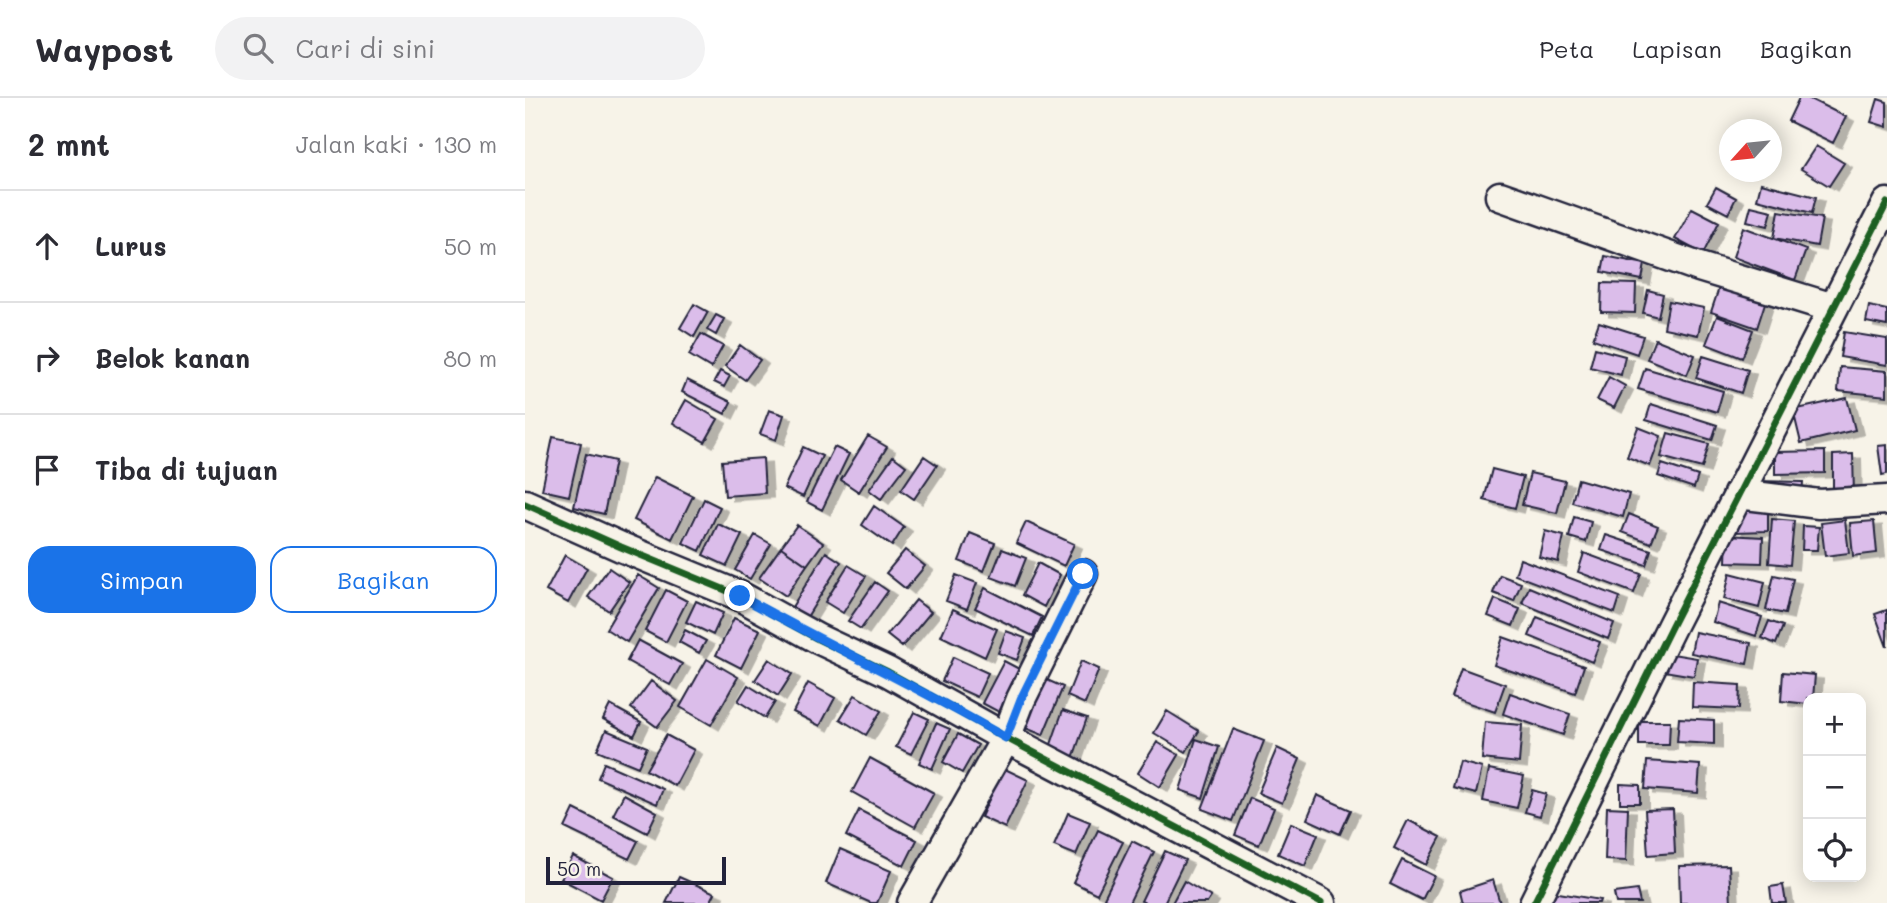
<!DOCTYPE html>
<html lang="id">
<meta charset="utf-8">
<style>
:root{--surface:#fff;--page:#f2f2f3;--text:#2b2b33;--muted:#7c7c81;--line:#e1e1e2;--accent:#1a73e8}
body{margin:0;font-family:Mali,sans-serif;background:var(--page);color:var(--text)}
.controls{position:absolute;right:21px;bottom:21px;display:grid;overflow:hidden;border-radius:14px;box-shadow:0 4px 18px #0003}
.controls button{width:63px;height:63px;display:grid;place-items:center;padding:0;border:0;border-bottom:2px solid var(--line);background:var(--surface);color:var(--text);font:35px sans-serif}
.compass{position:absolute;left:1194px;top:21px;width:63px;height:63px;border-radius:50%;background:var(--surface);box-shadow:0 4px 18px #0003;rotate:243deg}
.scale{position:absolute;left:21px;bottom:18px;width:180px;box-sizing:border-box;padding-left:7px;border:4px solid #22223b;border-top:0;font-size:19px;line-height:24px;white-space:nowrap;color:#22223b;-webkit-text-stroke:5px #f7f3e8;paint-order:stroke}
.stop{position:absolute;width:21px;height:21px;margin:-16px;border:5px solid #1a73e8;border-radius:50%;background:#fff}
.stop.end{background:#1a73e8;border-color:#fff;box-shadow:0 2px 7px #0008}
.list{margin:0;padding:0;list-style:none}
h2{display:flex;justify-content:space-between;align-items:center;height:91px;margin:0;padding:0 28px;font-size:30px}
h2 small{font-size:23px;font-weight:400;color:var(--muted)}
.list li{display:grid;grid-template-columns:46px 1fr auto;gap:21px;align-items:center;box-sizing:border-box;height:112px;padding:0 28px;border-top:2px solid var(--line)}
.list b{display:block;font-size:26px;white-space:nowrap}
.list em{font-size:23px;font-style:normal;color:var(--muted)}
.actions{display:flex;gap:14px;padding:21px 28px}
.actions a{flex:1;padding:16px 0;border:2px solid var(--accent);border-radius:21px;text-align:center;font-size:24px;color:var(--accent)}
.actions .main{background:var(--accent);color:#fff}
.icon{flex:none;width:38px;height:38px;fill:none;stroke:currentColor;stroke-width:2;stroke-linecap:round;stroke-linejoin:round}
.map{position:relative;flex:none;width:1362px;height:805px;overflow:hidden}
header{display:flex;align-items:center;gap:42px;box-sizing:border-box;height:98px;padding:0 35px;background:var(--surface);border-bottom:2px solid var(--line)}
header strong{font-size:33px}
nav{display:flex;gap:38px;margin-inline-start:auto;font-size:24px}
.search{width:490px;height:63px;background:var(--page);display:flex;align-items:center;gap:18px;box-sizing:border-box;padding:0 24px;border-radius:38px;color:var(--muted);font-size:26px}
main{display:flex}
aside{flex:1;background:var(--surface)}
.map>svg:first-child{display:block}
.building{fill:#dbbdea;stroke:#22223b;stroke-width:2;filter:url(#shadow)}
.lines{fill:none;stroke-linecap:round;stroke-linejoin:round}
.minor-casing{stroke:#22223b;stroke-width:33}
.minor{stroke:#f7f3e8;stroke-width:28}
.cycleway-casing{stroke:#f7f3e8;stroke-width:11}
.cycleway{stroke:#1b5e20;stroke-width:7}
.route{stroke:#1a73e8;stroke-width:9}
</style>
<header>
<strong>Waypost</strong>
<div class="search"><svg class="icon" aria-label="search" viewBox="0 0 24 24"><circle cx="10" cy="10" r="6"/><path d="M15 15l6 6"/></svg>Cari di sini</div>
<nav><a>Peta</a><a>Lapisan</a><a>Bagikan</a></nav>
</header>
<main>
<aside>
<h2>2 mnt<small>Jalan kaki · 130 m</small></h2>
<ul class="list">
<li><svg class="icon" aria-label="ahead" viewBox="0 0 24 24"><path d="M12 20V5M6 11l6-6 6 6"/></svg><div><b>Lurus</b></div><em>50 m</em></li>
<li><svg class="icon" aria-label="right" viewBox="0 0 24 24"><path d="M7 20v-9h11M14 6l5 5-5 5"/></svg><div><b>Belok kanan</b></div><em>80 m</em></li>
<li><svg class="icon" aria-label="arrive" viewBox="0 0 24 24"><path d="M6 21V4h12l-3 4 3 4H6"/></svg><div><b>Tiba di tujuan</b></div></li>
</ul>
<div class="actions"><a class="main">Simpan</a><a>Bagikan</a></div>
</aside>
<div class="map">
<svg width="1362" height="805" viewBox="0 0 1362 805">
<defs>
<filter id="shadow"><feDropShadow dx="8" dy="4.5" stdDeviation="0" flood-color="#0004"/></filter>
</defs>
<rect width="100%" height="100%" fill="#f7f3e8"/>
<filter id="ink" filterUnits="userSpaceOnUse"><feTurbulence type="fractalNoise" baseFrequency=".0143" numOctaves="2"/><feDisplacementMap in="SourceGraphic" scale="14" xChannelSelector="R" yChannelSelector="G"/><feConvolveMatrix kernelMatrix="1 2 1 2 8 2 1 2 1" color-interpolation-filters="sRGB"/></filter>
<g filter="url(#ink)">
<!-- building -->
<path class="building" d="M1274,0H1283L1321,19L1308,45L1263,23Z
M1353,1L1362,4V29L1346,24Z
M1291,48L1319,65L1304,88L1276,71Z
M1236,85L1291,99L1287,115L1232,101Z
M1191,89L1211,100L1203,116L1182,105Z
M1226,108L1247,113L1243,128L1222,123Z
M1167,110L1194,124L1178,156L1150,141Z
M1254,113L1297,120L1292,148L1249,140Z
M1218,129L1281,152L1270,182L1208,159Z
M1080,158L1120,166L1117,182L1077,174Z
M1077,185L1111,186L1110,215L1076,214Z
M1194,190L1240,205L1232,230L1186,214Z
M1123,192L1138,196L1133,219L1118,215Z
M1144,203L1179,210L1173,237L1139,230Z
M169,206L183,214L169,239L155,230Z
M1344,208L1362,212V228L1341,224Z
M191,217L199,221L191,237L182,232Z
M1192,218L1228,232L1217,260L1181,246Z
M1074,224L1118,238L1112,256L1068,241Z
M1319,234L1362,241V267L1315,259Z
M176,236L198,248L186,270L164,257Z
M1130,241L1170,257L1162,277L1122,261Z
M215,247L235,262L220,282L200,268Z
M1070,250L1100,258L1096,277L1065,269Z
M1178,258L1223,272L1216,295L1171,280Z
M1315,269L1362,273V298L1313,293Z
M1120,270L1198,293L1192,314L1113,291Z
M195,273L205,278L199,289L189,284Z
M1084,279L1100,288L1089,310L1072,302Z
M162,282L206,304L200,316L157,294Z
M1322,300L1330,332L1276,345L1268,312Z
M161,302L193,321L180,344L148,325Z
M1126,306L1192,327L1187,342L1121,322Z
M244,312L259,317L251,342L235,336Z
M1113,329L1136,338L1125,368L1102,359Z
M1143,335L1184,346L1177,370L1136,359Z
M343,338L362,349L334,394L316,382Z
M28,339L56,345L44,398L17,392Z
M1362,347V376L1357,377L1353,348Z
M278,349L297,358L278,399L259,390Z
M309,349L324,356L297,412L282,404Z
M1300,353V375L1250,376V354Z
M61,356L90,363L79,416L49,409Z
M1328,356L1329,397H1308V357Z
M368,358L381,368L356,401L344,392Z
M399,358L412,367L389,401L376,392Z
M238,360L240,395L200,398L197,363Z
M1137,366L1173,378L1169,390L1133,378Z
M967,371L998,379L990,410L959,402Z
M1005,375L1040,383L1032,415L997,407Z
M130,379L168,398L147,441L109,422Z
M1053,381L1104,396L1098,419L1047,404Z
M1233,383L1278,384L1277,398L1232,397Z
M179,401L195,409L175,453L158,445Z
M349,408L379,429L367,448L337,427Z
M1243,409V433L1210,434L1209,410Z
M1104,416L1133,428L1126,445L1097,434Z
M1049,419L1066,424L1061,444L1044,439Z
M1247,421L1269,423L1265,467L1244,465Z
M1320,422L1324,455L1300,458L1296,425Z
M1349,423L1352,455L1328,458L1325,425Z
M501,424L549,446L539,468L491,445Z
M193,426L217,437L202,468L178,457Z
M272,427L298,445L282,467L256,449Z
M1278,428L1294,429L1292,452H1277Z
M1020,433L1039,438L1033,464L1014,459Z
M445,435L470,445L459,473L434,463Z
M230,437L246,446L225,481L210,472Z
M1081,437L1126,452L1121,467L1076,452Z
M1202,437L1238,439L1237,465L1201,464Z
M256,449L282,467L261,498L234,480Z
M477,451L501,460L490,488L466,479Z
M380,452L400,468L381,491L361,475Z
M301,454L316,464L282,519L267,509Z
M1059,455L1116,476L1109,495L1053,474Z
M40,457L62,470L43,505L21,493Z
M995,461L1095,499L1090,515L990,477Z
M513,465L535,477L519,509L497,497Z
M323,467L341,478L318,515L300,504Z
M84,470L104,484L84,513L63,499Z
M1205,475L1240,484L1234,510L1199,501Z
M113,477L134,490L102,544L81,531Z
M431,477L452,485L442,511L421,503Z
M975,477L996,485L989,503L968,495Z
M1249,477L1268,481L1260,516L1241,512Z
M350,484L363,493L336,531L323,523Z
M1004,489L1089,525L1083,541L997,505Z
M460,490L517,519L508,538L450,510Z
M141,492L162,503L141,544L120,533Z
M970,501L995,511L988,528L963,518Z
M391,502L406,514L377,549L362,537Z
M171,503L198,515L188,537L161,524Z
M1193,505L1237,519L1231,538L1188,524Z
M428,511L472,531L460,559L416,538Z
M1362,512V549L1350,516Z
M1012,519L1075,544L1067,564L1004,538Z
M209,520L235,532L216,570L191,557Z
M1244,523L1258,528L1251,546L1237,540Z
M160,532L181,543L174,555L154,544Z
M481,533L500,540L492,562L473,555Z
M1170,534L1226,545L1222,566L1166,555Z
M978,539L1059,568L1050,595L969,567Z
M113,542L157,566L145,587L102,563Z
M1141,555L1172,560L1169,578L1139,573Z
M428,559L463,575L452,599L417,583Z
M182,561L213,579L186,627L155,609Z
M244,561L267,576L253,598L230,582Z
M479,563L496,572L474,614L457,605Z
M556,563L574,571L560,606L542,598Z
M936,570L980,586L970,614L926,599Z
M1258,574L1290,577L1288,600H1283V606L1256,603Z
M513,578L538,589L518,637L493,627Z
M126,583L152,603L132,629L106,610Z
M1168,584L1215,587L1214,611L1167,609Z
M283,585L310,600L295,628L268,614Z
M223,587L250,604L240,620L213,603Z
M985,595L1045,616L1038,637L978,616Z
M330,597L356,613L341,637L315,621Z
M85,607L116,624L109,638L78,621Z
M538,612L562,620L548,660L524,652Z
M642,613L674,633L661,654L629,635Z
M389,614L404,621L386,656L371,649Z
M1154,620L1189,622V646L1152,644Z
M1114,623H1145L1144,647H1114Z
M960,624L997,627L994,665L957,661Z
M411,625L425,631L407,671L394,665Z
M708,631L739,643L708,723L677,711Z
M81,632L122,649L113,669L72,652Z
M433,636L453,647L437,675L418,664Z
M141,637L169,652L150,688L121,672Z
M671,641L694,649L678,700L655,692Z
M632,644L654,657L635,689L613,675Z
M752,650L775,661L757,705L733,695Z
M345,660L409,695L390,729L327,694Z
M1122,663L1175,667L1173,695L1120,691Z
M935,664L957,670L951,696L928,690Z
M79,665L138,691L132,706L73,680Z
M478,670L503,682L480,730L456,719Z
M964,671L999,678L992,710L958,703Z
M1095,686L1115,687V705H1095Z
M1007,692L1021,696L1015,718L1000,714Z
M99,696L132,714L122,735L88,717Z
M792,697L826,712L815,736L782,721Z
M725,700L749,710L734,747L710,737Z
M1082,709L1103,710L1101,763L1080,762Z
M49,711L113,743L104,761L40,730Z
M1148,711L1150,755L1123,757L1120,712Z
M334,712L392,742L379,768L321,738Z
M543,715L565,724L551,757L529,748Z
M883,722L916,739L901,767L869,750Z
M766,725L793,736L780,768L753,756Z
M573,732L598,744L572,796L548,784Z
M607,743L629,754L604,805H587L579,800Z
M315,751L366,773L352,805H346L301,785Z
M640,753L660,762L639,805H620L616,803Z
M48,758L88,779L76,802L36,781Z
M877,762L909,778L897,802L865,786Z
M1204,767L1206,805H1155L1154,768Z
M154,779L190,795L185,805H141Z
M968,782L975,805H938L935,793Z
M659,783L686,799L682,805H647Z
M1258,787L1261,805H1247L1245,789Z
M1112,792L1115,805H1091L1089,795Z
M1022,793L1075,802L1074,805H1020Z"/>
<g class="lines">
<defs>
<path id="minor" d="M975,98L1174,169L1308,210
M1213,396L1294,406L1362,402
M0,406L96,449L215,498L293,541L363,574L481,640L796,805
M387,805L481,640L496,601L558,476
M1009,805L1147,527L1362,105"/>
</defs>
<!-- minor casing -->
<use href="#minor" class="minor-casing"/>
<!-- minor -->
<use href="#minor" class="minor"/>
<defs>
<path id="cycleway" d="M0,406L96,449L215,498L293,541L363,574L481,640L796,805
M1009,805L1147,527L1362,105"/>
</defs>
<!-- cycleway casing -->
<use href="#cycleway" class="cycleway-casing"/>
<!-- cycleway -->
<use href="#cycleway" class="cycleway"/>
</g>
</g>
<g class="lines" filter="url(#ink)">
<!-- route -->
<path class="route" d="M215,498C303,547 394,589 481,640L496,601L558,476"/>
</g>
</svg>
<div class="controls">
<button>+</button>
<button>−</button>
<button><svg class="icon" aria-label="locate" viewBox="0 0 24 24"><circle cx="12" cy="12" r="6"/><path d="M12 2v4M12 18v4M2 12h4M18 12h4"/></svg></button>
</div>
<svg class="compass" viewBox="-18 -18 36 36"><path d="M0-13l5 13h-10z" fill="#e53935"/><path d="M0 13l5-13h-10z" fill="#7c7c81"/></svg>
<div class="scale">50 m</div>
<div class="stop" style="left:558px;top:476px"></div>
<div class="stop end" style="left:215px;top:498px"></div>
</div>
</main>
